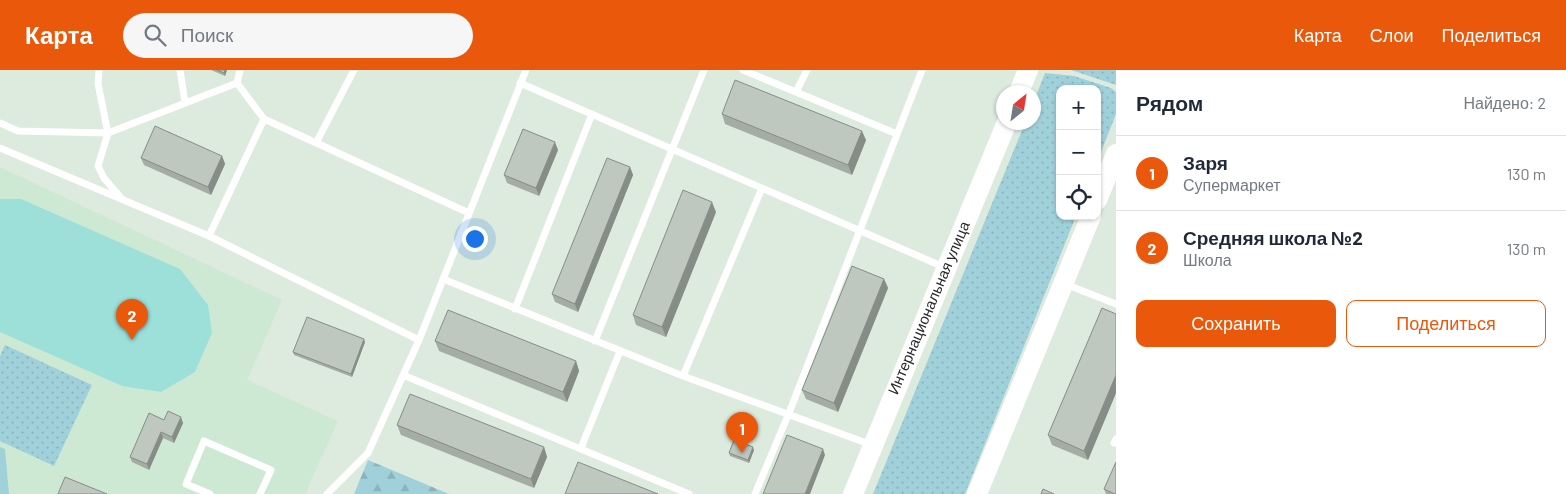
<!DOCTYPE html>
<html lang="ru">
<meta charset="utf-8">
<style>
:root{--surface:#fff;--page:#f6f6f7;--text:#1f2937;--muted:#747a83;--line:#e0e1e3;--accent:#ea580c}
body{margin:0;font-family:Barlow,sans-serif;background:var(--page);color:var(--text)}
.controls{position:absolute;right:15px;top:15px;display:grid;overflow:hidden;border-radius:10px;box-shadow:0 1px 4px #0004}
.controls button{width:45px;height:45px;display:grid;place-items:center;padding:0;border:0;border-bottom:1px solid var(--line);background:var(--surface);color:var(--text);font:25px sans-serif}
.compass{position:absolute;left:996px;top:15px;width:45px;height:45px;border-radius:50%;background:var(--surface);box-shadow:0 1px 4px #0004;rotate:30deg}
.you{position:absolute;left:474px;top:168px;width:18px;height:18px;margin:-12px;border:4px solid #fff;border-radius:50%;background:#1a73e8;box-shadow:0 0 0 8px #1a73e833}
.badge{display:grid;place-items:center;width:32px;height:32px;border-radius:50%;background:var(--accent);color:#fff;font-size:16px;font-weight:700}
.pin{position:absolute;translate:-50% -41px;filter:drop-shadow(0 1px 2px #0008)}
.pin::after{content:'';position:absolute;top:26px;width:18px;height:15px;background:inherit;clip-path:polygon(0 0,100% 0,50% 100%)}
.list{margin:0;padding:0;list-style:none}
h2{display:flex;justify-content:space-between;align-items:center;height:65px;margin:0;padding:0 20px;font-size:21px}
h2 small{font-size:16px;font-weight:400;color:var(--muted)}
.list li{display:grid;grid-template-columns:32px 1fr auto;gap:15px;align-items:center;box-sizing:border-box;height:75px;padding:0 20px;border-top:1px solid var(--line)}
.list b{display:block;font-size:19px;white-space:nowrap}
.list p{margin:0;font-size:16px;white-space:nowrap;color:var(--muted)}
.list em{font-size:16px;font-style:normal;color:var(--muted)}
.actions{display:flex;gap:10px;padding:15px 20px}
.actions a{flex:1;padding:11px 0;border:1px solid var(--accent);border-radius:10px;text-align:center;font-size:18px;color:var(--accent)}
.actions .main{background:var(--accent);color:#fff}
.icon{flex:none;width:28px;height:28px;fill:none;stroke:currentColor;stroke-width:2;stroke-linecap:round;stroke-linejoin:round}
.map{position:relative;flex:none;width:1116px;height:424px;overflow:hidden}
header{display:flex;align-items:center;gap:30px;box-sizing:border-box;height:70px;padding:0 25px;background:var(--accent);color:#fff}
header strong{font-size:24px}
nav{display:flex;gap:28px;margin-inline-start:auto;font-size:18px}
.search{width:350px;height:45px;background:var(--page);display:flex;align-items:center;gap:12px;box-sizing:border-box;padding:0 18px;border-radius:28px;color:var(--muted);font-size:19px}
main{display:flex}
aside{flex:1;background:var(--surface)}
.map>svg:first-child{display:block}
.education{fill:#cee9d3}
.grass{fill:#a0d1da}
.forest{fill:url(#forest-firs)}
.park{fill:url(#park-dots)}
.pitch{fill:#9de0da}
.lines{fill:none;stroke-linecap:round;stroke-linejoin:round}
.service{stroke:#fff;stroke-width:7}
.secondary{stroke:#fff;stroke-width:20}
.wall{fill:#a4aca4}
.shaded-wall{fill:#868c86}
.building{fill:#bfc8bf;stroke:#868c86}
.labels{text-anchor:middle;stroke-width:4;stroke-linejoin:round;paint-order:stroke}
.street-label{font-size:15px;fill:#292929;stroke:#fff}
</style>
<header>
<strong>Карта</strong>
<div class="search"><svg class="icon" aria-label="search" viewBox="0 0 24 24"><circle cx="10" cy="10" r="6"/><path d="M15 15l6 6"/></svg>Поиск</div>
<nav><a>Карта</a><a>Слои</a><a>Поделиться</a></nav>
</header>
<main>
<div class="map">
<svg width="1116" height="424" viewBox="0 0 1116 424">
<defs>
<pattern id="forest-firs" width="22" height="20" patternUnits="userSpaceOnUse" patternTransform="scale(1.25)"><rect width="22" height="20" fill="#a0d1da"/><path d="M5 1l3.5 6h-7zM16 11l3.5 6h-7z" fill="#8ab3bb"/></pattern>
<pattern id="park-dots" width="8" height="8" patternUnits="userSpaceOnUse" patternTransform="scale(1.25)"><rect width="8" height="8" fill="#a0d1da"/><path d="M2 2h.1M6 6h.1" fill="none" stroke="#8ab3bb" stroke-width="1.8" stroke-linecap="round"/></pattern>
</defs>
<rect width="100%" height="100%" fill="#ddeade"/>
<!-- education -->
<path class="education" d="M0,97L282,230L247,310L338,351L305,424H0Z"/>
<!-- grass -->
<path class="grass" d="M0,377L5,379L9,424H0Z"/>
<!-- forest -->
<path class="forest" d="M368,390L449,424H354Z"/>
<!-- park -->
<path class="park" d="M1071,0H1116V15Z
M1045,3L1074,6L1111,18L1116,22V44L1097,92V19H1060V146H1076L965,424H873L1025,53L1034,52V31Z
M5,275L92,315L54,396L0,371V286Z"/>
<!-- pitch -->
<path class="pitch" d="M0,129H21L180,199L208,235L212,263L195,302L161,322L122,316L0,262Z"/>
<g class="lines">
<!-- service -->
<path class="service" d="M99,0L98,14L108,63L98,96L104,108L121,128
M180,0L185,33
M743,0L897,64
M520,13L946,198
M796,22L807,0
M264,49L469,143
M0,53L18,61L108,63L237,13
M316,73L354,0
M0,78L209,166L419,270
M209,166L264,49L237,13L240,0
M443,209L683,306L872,375
M1065,214L1116,234
M515,239L592,44
M595,271L704,0
M403,305L689,424
M683,306L762,118
M1114,373L1116,369
M581,378L620,281
M210,424L186,414L204,371L271,400L260,424
M327,424L368,383L419,270L526,0
M755,424L789,343L922,0"/>
<!-- secondary -->
<path class="secondary" d="M1019,22L1028,0
M1097,130L1116,84
M853,424L1007,52
M977,424L1091,146"/>
</g>
<!-- wall -->
<path class="wall" d="M211,0H227L225,6Z
M722,44L866,70L852,105L725,54Z
M558,80L539,126L507,113L504,105Z
M222,86L225,94L211,125L144,95L141,88Z
M630,97L633,105L578,242L555,232L552,224Z
M716,142L666,267L636,255L633,245Z
M884,209L888,218L838,342L806,329L802,320Z
M1116,244V323L1088,390L1052,375L1048,365Z
M435,271L576,291L579,301L567,332L439,281Z
M365,272L352,307L294,285L293,282Z
M164,350L183,353L174,373L163,368L149,400L132,392L130,387Z
M397,355L544,377L547,387L534,418L401,365Z
M754,380L749,393L730,386L729,383Z
M1104,419L1116,424H1106Z"/>
<!-- shaded-wall -->
<path class="shaded-wall" d="M225,0H227L225,6L224,3Z
M862,61L866,70L852,105L848,95Z
M555,72L558,80L539,126L536,118Z
M222,86L225,94L211,125L208,117Z
M630,97L633,105L578,242L575,234Z
M712,132L716,142L666,267L662,257Z
M884,209L888,218L838,342L834,333Z
M364,269L365,272L352,307L351,304Z
M576,291L579,301L567,332L563,322Z
M1116,305V323L1088,390L1084,381Z
M181,347L183,353L174,373L172,367Z
M161,362L163,368L149,400L147,394Z
M544,377L547,387L534,418L531,409Z
M753,377L754,380L749,393L748,390Z
M823,379L825,385L810,424H805Z"/>
<!-- building -->
<path class="building" d="M217,0H225L224,3Z
M735,10L862,61L848,95L722,44Z
M155,56L222,86L208,117L141,88Z
M523,59L555,72L536,118L504,105Z
M607,88L630,97L575,234L552,224Z
M683,120L712,132L662,257L633,245Z
M852,196L884,209L834,333L802,320Z
M1102,238L1116,244V305L1084,381L1048,365Z
M448,240L576,291L563,322L435,271Z
M307,247L364,269L351,304L293,282Z
M410,324L544,377L531,409L397,355Z
M168,341L181,347L172,367L161,362L147,394L130,387L149,343L164,350Z
M787,365L823,379L805,424H763Z
M734,370L753,377L748,390L729,383Z
M578,392L658,424H565Z
M1116,392V424H1115L1104,419Z
M65,407L107,424H58Z
M1043,419L1054,424H1041Z"/>
<g class="labels">
<!-- street labels -->
<g class="street-label">
<text transform="translate(929 238) rotate(-67)" y="5">Интернациональная улица</text>
</g>
</g>
</svg>
<div class="controls">
<button>+</button>
<button>−</button>
<button><svg class="icon" aria-label="locate" viewBox="0 0 24 24"><circle cx="12" cy="12" r="6"/><path d="M12 2v4M12 18v4M2 12h4M18 12h4"/></svg></button>
</div>
<svg class="compass" viewBox="-18 -18 36 36"><path d="M0-13l5 13h-10z" fill="#e53935"/><path d="M0 13l5-13h-10z" fill="#747a83"/></svg>
<div class="you"></div>
<div class="pin badge" style="left:742px;top:383px">1</div>
<div class="pin badge" style="left:132px;top:270px">2</div>
</div>
<aside>
<h2>Рядом<small>Найдено: 2</small></h2>
<ul class="list">
<li><span class="badge">1</span><div><b>Заря</b><p>Супермаркет</p></div><em>130 m</em></li>
<li><span class="badge">2</span><div><b>Средняя школа №2</b><p>Школа</p></div><em>130 m</em></li>
</ul>
<div class="actions"><a class="main">Сохранить</a><a>Поделиться</a></div>
</aside>
</main>
